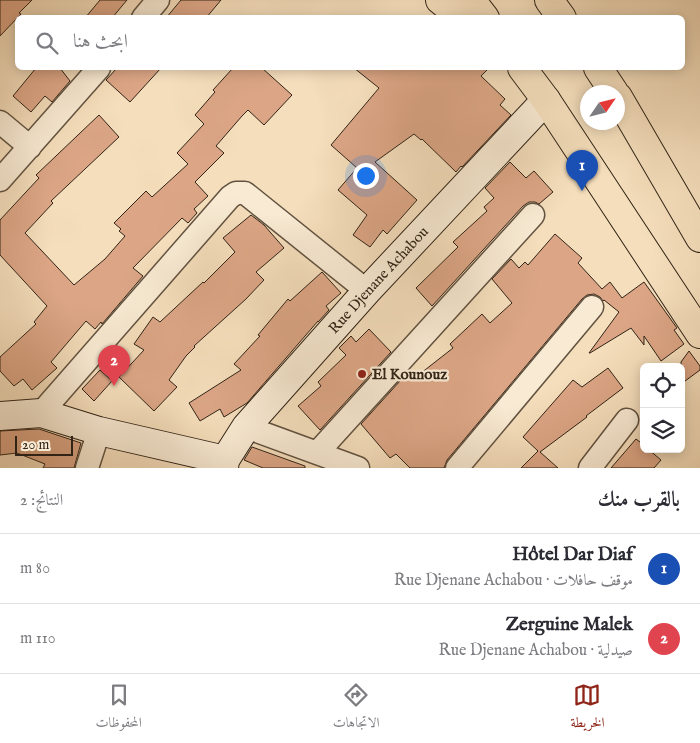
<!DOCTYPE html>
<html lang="ar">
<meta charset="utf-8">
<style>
:root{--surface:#fff;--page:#f7f7f7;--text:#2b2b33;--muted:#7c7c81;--line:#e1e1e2;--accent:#8f2418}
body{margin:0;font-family:"IM FELL English",Amiri,serif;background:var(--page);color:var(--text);direction:rtl}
.controls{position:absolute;right:15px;bottom:15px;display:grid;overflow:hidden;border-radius:8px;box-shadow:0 2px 12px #0003}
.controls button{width:45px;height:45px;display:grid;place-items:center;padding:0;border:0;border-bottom:1px solid var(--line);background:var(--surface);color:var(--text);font:25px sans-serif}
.compass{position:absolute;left:580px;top:85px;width:45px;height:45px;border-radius:50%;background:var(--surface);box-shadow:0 2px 12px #0003;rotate:55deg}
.scale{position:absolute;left:15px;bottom:12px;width:58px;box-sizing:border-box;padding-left:5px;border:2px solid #312417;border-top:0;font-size:14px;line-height:18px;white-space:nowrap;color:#312417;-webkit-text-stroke:4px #f8ead3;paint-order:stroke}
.you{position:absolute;left:365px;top:175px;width:18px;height:18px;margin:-12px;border:4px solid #fff;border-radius:50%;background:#1a73e8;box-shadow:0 0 0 8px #1a73e833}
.badge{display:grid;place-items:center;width:32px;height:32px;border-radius:50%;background:var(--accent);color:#fff;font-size:16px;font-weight:700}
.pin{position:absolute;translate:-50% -41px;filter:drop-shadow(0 1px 2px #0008)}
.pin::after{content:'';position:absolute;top:26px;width:18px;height:15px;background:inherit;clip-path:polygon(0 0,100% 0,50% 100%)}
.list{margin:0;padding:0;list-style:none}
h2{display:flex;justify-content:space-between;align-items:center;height:65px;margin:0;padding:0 20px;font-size:21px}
h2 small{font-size:16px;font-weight:400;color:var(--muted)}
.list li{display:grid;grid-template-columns:32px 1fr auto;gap:15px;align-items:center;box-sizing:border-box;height:70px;padding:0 20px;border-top:1px solid var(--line)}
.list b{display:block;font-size:19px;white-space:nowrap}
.list p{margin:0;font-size:16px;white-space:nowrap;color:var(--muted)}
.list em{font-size:16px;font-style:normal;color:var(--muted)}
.icon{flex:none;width:28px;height:28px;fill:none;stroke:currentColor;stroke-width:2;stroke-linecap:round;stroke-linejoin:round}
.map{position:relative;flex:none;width:700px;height:468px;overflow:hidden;direction:ltr}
.search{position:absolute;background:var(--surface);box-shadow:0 2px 12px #0003;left:15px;right:15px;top:15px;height:55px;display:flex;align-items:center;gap:12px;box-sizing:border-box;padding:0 18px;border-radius:8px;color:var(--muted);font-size:19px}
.sheet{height:205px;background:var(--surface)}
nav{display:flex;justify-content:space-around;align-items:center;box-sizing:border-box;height:70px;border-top:1px solid var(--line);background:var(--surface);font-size:14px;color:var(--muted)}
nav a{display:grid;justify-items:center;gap:2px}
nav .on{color:var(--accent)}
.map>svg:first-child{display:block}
.building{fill:#dca686;stroke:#312417}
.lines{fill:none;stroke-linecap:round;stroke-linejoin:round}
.street-casing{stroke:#625240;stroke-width:25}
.secondary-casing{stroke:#312417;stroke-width:30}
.primary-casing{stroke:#312417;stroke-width:30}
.highway-casing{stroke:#312417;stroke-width:30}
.street{stroke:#f8ead3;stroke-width:22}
.secondary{stroke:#f8ead3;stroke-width:28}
.primary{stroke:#f5debc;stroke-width:28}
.highway{stroke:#f5debc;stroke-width:28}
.poi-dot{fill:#8f2418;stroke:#f8ead3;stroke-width:2}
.labels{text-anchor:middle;stroke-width:4.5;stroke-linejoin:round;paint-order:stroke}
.street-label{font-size:15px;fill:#312417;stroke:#f8ead3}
.poi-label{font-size:15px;font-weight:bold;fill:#312417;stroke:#f8ead3;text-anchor:start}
</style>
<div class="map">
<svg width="700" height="468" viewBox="0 0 700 468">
<rect width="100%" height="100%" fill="#f5debc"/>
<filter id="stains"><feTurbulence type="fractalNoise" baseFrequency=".004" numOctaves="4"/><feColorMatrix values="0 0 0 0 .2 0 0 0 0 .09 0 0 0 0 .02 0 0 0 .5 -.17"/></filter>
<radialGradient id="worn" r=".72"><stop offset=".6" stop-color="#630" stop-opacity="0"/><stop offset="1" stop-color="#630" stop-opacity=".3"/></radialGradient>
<!-- building -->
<path class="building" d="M0,0H32L19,13L21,14L0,36Z
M100,0H127L112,18H85Z
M181,0H221L206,18H166Z
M36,68H60L70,81L52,102L45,96L31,112L13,96Z
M117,68H161L130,102L106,80Z
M233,68H262L292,95L264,125L248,110L242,116L216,146L224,153L195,182L208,196L194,209L197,213L188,223L182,218L133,268L143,276L102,324L101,322L95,329L86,321L51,362L57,368L32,390L23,379L14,386L0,371V357L36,324L34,322L47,306L0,255V220L39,178L36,175L99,115L119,137L51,201L53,203L25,233L74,285L105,259L125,236L119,231L121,229L114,223L146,191L152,197L188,164L177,153L204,124L195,115L215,92L213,90Z
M354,68H489L481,76L505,99L500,105L511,115L462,167L461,166L456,172L422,139L421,140L414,134L375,162L417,200L387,234L383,230L370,247L353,235L367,215L338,190L357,168L331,145L379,88Z
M510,162L526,178L534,171L553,192L539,204L535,202H529L523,206L432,306L416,288L458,247L453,242L487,211L484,207L494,198L485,188Z
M251,215L264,225L284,248L256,272L264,280L246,299L194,346L195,347L186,356L169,380L177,387L154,411L119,377L144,350L134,344L153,317L160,322L203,282L204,283L235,252L223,238Z
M555,234L582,258L578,263L602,289L610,282L622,298L644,282L677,328L674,330L684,344L661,361L644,336V345L631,328L590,353H589L619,312L604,300L603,301L600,297L594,294L587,295L582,299L447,460L444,468H410L396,454L390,458L361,424L410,370L416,377L453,348L450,344L482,314L490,323L512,303L492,279L511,259L519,268L525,262L528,265Z
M322,272L341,293L326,306L329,310L318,322V321L247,403L224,417L220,409L200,421L189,403L241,370L234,364L260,336L258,335L288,299L290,301Z
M369,329L391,352L320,430L298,406L321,386L318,382L346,355L339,348L351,336L356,342Z
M689,351L700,366V370L681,384V362Z
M608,368L623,388L586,416L587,417L540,452L558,468H521L538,451L523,437L573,380L582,387Z
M100,370L112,381L94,401L82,389Z
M39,429L81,443L74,468H43L45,464L17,453L0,455V431Z
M636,439L644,445V449H648L661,460L654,468H611Z
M252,447L305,466V468H263L244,460Z"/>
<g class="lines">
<defs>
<path id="street" d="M143,18L158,0
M0,122L30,147
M0,180L99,68
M41,413L230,197L236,193H245L367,291
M246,427L358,468
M317,453L533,215
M87,468L99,431
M457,468L592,307
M590,468L627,420"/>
<g id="secondary">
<path d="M0,416L41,413L99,431L225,460"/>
<path id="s1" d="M224,468L225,460L246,427L367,291L546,100"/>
</g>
<path id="primary" d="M440,0L462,18"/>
<path id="highway" d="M471,0L485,18
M549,0L562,18
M522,68L546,100L700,334
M598,68L614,92
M618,97L700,238"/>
</defs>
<!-- street casing -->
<use href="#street" class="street-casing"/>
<!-- secondary casing -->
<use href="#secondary" class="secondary-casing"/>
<!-- primary casing -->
<use href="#primary" class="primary-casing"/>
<!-- highway casing -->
<use href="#highway" class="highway-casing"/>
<!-- street -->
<use href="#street" class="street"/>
<!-- secondary -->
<use href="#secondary" class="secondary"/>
<!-- primary -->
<use href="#primary" class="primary"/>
<!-- highway -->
<use href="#highway" class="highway"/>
</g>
<!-- markers -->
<circle class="poi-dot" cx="362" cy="374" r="5"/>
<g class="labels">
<!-- street labels -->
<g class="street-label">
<text dy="5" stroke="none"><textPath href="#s1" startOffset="245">Rue Djenane Achabou</textPath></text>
</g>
<!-- poi labels -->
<g class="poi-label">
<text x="372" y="379">El Kounouz</text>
</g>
</g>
<rect width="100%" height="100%" filter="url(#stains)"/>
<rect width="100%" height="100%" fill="url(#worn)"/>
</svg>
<div class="controls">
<button><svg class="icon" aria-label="locate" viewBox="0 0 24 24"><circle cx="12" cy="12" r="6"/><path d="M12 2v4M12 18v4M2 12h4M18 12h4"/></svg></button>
<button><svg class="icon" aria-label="layers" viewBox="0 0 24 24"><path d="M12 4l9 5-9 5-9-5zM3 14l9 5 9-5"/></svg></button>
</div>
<svg class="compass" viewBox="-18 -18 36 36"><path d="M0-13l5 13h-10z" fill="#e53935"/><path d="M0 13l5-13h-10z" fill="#7c7c81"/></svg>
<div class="scale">20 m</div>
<div class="you"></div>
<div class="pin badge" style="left:582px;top:191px;background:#1a4fb4">1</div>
<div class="pin badge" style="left:114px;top:386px;background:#e0444e">2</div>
<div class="search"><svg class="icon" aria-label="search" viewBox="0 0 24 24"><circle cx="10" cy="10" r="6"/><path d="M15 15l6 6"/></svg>ابحث هنا</div>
</div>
<section class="sheet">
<h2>بالقرب منك<small>النتائج: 2</small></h2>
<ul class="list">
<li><span class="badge" style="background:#1a4fb4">1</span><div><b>Hôtel Dar Diaf</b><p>موقف حافلات · Rue Djenane Achabou</p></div><em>80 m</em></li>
<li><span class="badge" style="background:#e0444e">2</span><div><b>Zerguine Malek</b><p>صيدلية · Rue Djenane Achabou</p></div><em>110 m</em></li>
</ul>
</section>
<nav>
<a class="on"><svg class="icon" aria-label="map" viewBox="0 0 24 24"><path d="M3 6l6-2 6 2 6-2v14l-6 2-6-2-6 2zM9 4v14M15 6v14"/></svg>الخريطة</a>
<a><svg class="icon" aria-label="directions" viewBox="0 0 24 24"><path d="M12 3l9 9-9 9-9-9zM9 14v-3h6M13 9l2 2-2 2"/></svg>الاتجاهات</a>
<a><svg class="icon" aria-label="saved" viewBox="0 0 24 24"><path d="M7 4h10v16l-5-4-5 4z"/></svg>المحفوظات</a>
</nav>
